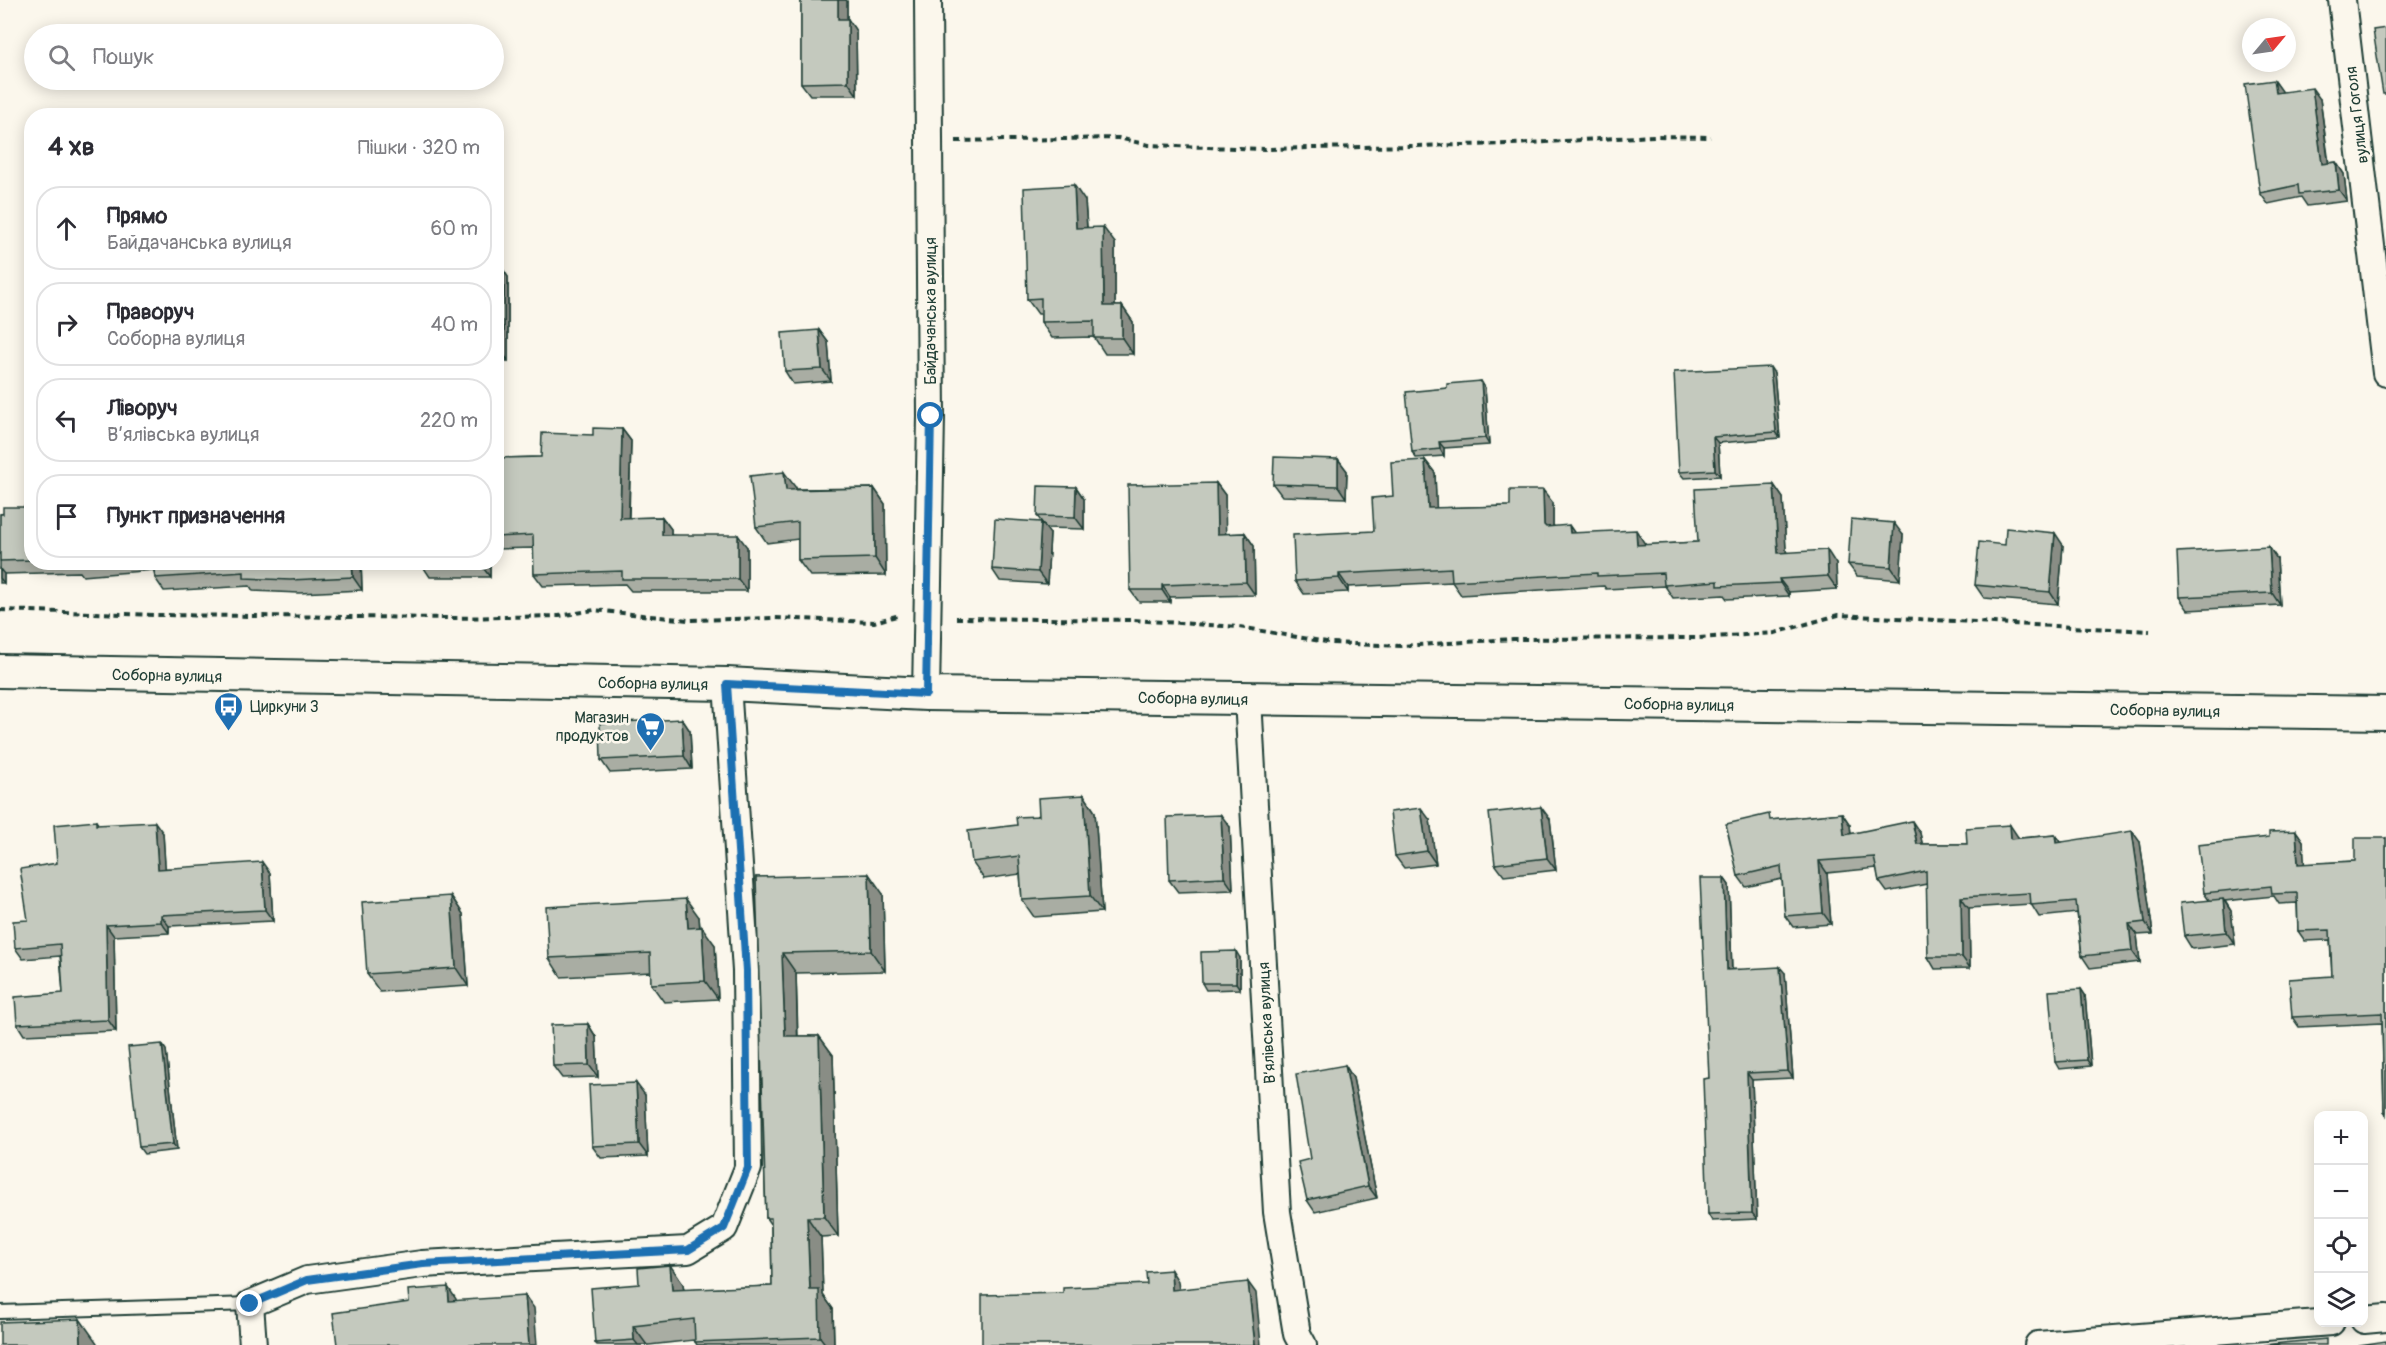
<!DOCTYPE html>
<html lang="uk">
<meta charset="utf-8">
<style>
:root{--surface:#fff;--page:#f2f2f3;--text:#2b2b33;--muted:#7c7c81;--line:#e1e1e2}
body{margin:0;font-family:Pangolin,sans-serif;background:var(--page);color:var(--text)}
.controls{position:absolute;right:18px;bottom:18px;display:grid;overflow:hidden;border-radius:12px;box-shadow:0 3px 15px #0003}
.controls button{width:54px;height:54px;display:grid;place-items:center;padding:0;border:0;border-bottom:2px solid var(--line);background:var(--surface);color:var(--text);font:30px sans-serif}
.compass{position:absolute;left:2242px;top:18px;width:54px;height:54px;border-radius:50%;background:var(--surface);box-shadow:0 3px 15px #0003;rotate:61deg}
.stop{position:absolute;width:18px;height:18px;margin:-14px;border:4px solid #1f6fb2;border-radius:50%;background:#fff}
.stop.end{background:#1f6fb2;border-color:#fff;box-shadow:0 2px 6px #0008}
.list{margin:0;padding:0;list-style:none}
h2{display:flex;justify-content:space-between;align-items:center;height:78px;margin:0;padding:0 24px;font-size:26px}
h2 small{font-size:20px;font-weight:400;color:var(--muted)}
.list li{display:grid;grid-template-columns:39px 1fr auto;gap:18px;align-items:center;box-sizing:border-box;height:84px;margin:0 12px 12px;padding:0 12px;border:2px solid var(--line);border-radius:24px}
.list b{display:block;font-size:22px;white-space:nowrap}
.list p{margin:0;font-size:20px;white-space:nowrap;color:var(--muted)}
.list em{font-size:20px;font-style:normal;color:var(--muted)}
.icon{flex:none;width:33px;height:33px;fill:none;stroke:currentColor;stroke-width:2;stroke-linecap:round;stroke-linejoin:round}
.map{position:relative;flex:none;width:2386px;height:1345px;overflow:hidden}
.search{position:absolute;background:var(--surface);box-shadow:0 3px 15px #0003;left:24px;top:24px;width:480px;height:66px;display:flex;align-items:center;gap:15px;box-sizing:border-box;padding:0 21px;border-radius:33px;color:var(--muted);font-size:22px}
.panel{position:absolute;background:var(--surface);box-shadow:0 3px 15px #0003;left:24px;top:108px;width:480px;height:462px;border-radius:24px}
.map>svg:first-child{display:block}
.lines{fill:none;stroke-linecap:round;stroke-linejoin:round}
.service-casing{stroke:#1f3d34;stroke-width:16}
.minor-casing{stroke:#1f3d34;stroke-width:30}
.tertiary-casing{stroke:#1f3d34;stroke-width:36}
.path{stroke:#1f3d34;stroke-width:4;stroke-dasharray:6 4.5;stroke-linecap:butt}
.service{stroke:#fbf7ec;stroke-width:12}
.minor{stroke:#fbf7ec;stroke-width:26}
.tertiary{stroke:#fbf7ec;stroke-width:32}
.wall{fill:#a9ada3;stroke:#1f3d34;stroke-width:1.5}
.shaded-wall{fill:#898d85;stroke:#1f3d34;stroke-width:1.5}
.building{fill:#c4c9be;stroke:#1f3d34;stroke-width:1.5}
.route{stroke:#1f6fb2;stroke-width:8}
.labels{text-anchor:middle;stroke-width:5;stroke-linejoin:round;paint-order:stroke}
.street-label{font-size:16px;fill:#1f3d34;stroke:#fbf7ec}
.poi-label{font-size:16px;fill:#1f3d34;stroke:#fbf7ec;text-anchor:start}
</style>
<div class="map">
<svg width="2386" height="1345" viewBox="0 0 2386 1345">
<rect width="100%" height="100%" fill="#fbf7ec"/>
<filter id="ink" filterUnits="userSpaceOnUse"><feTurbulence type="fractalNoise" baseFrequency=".0167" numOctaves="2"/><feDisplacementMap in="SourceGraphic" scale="12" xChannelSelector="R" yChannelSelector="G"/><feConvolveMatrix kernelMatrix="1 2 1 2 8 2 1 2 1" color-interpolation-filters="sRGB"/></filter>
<g filter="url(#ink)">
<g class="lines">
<defs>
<path id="service" d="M0,1312L250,1304"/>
<path id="minor" d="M2342,0L2386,373
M926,694L931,416L928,0
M1248,699L1277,1212L1297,1334L1303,1345
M2364,1320L2386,1318
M253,1345L250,1304L307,1280L422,1264L688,1250L724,1228L748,1168L746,971L727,684
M2038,1345L2331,1322"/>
<path id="tertiary" d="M0,671L727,684L926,694L2386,713"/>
</defs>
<!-- service casing -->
<use href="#service" class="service-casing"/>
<!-- minor casing -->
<use href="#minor" class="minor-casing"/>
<!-- tertiary casing -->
<use href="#tertiary" class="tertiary-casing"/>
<!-- path -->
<path class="path" d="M956,141L1118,138L1149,145L1264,149L1511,144L1654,136L1711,137
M0,610L156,615L452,618L559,616L594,610L688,620L774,618L874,622L900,615
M956,618L1133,620L1239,627L1332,643L1401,646L1513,639L1698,638L1775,633L1838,615L2150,631"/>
<!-- service -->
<use href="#service" class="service"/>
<!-- minor -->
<use href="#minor" class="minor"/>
<!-- tertiary -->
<use href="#tertiary" class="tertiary"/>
</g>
<!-- wall -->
<path class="wall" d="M801,0H846L847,1V19L856,31L857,95H810L801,83Z
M2274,80L2282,92L2320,99L2329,163L2336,162L2344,174L2347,201L2307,206L2301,197L2268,204L2260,193Z
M1085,201L1087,227L1115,243V306H1122L1133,322V354H1105L1094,337L1052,338L1041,322V314H1038L1027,299Z
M496,271H504L508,277V361H496Z
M819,330L828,342L831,381L793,384L785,371Z
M1774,373L1780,438L1718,443L1720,476L1684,478L1679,472Z
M1481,381L1485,388L1489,445L1444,448V456L1416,458L1412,452L1447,388Z
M622,429L631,441L629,518L662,517L671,529V535L747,547V591H631L625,584L543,586L534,574V548L496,549V458L541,457L593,435Z
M1338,459L1347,471L1346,498L1282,496L1273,484Z
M1425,460L1435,473L1436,508L1510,506L1553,503V526L1575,533L1645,544V545L1698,542L1774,485L1783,498L1786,552L1836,564L1837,589L1789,592V596L1727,599L1724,595L1673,598L1665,586L1606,589L1604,586L1461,595L1452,582L1348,587V592L1304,594L1295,581L1374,531L1393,496Z
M1216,483L1225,495V534L1245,533L1254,546L1255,595L1170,597V602H1139L1130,590Z
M1076,487L1084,499V529L1046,528L1037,516Z
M796,488V489L874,488L885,504L886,575L810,576L798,560V539L767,543L756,527Z
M32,507V562H361L362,590L299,593L253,591L250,586L164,591L155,578L154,570L83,576L80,572L4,574V583H0V514Z
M1050,534L1047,584L1000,581L992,569Z
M1903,535L1900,580L1857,576L1848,564Z
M2005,545H2063L2058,604L1984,598L1975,585Z
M2269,547L2277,559L2280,605L2188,610L2179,597Z
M490,562V577H430L422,565Z
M682,719L690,731L692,769L610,773L601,760Z
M1084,795L1095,812L1102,912L1034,917L1022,900L1020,874L984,879L972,862L1017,825Z
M1842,813L1850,825L1851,834L1920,833L1922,844H1967L2018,837V838L2055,835L2060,842H2140L2153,934L2137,935L2140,962L2090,968L2082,956L2077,913L2039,917L2031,904L1969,908L1970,968L1935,969L1928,957L1927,884L1887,892L1879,881L1877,868L1827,873L1831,924L1793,927L1785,916L1782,879L1746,887L1738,876L1772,820Z
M1550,819L1556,870L1504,876L1495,864Z
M1430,820L1436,864L1404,868L1395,856Z
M96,821L99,825L163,833L165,868L270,873L273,921L169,926V933L114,936L116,1031L24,1035L17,1024L63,993L60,956L23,959L15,948L57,863Z
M1230,827L1233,890L1178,892L1169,880Z
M2296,831L2303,841L2304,864L2355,861L2386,838V1115L2384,1112L2382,1023L2299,1027L2292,1017L2332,976L2330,940L2305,941L2298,931L2297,903L2279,904L2274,896L2225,901L2231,911L2235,944L2192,949L2184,936L2209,900L2204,893L2269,837Z
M756,877L883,894L885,971L796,973L798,1036H819L833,1055L838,1236L821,1237L823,1295L833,1309L834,1345H697L694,1340L649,1345H597L595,1343L639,1284H683L684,1290L772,1286L771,1225L766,1218Z
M1724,878L1729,885L1732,969L1785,973L1793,1078L1752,1080L1757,1219L1712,1221L1708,1214L1709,1078Z
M451,896L463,914L468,986L380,992L367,974Z
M699,917L700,927L715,945L718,999L664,1002L651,984V972L561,977L549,958Z
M1240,958V989L1206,990L1202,983Z
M2081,989L2085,995L2091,1066L2059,1069L2055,1062Z
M588,1024L596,1037L598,1077L562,1078L553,1066Z
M166,1050L177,1150L144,1154L139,1147Z
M1345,1065L1353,1078L1377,1198L1315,1212L1307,1200L1310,1159Z
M645,1095L648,1156L601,1158L592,1146Z"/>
<!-- shaded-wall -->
<path class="shaded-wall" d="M838,0H846L847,1V31L838,19Z
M848,19L856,31L857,95L848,82Z
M2274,80L2282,91L2284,104L2276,93Z
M2312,88L2320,99L2330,175L2322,164Z
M2336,162L2344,174L2347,201L2339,190Z
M1074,185L1085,201L1088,243L1076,228Z
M1103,227L1115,243V322L1104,306Z
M504,271L508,277V361L504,355Z
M1122,306L1133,322V354L1122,338Z
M819,330L828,342L831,381L822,369Z
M1770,367L1774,373L1780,438L1776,432Z
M1481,381L1485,388L1489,445L1485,438Z
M622,429L631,441L628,530L620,518Z
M1713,437L1718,443L1720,476L1715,470Z
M1439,442L1444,448V456L1440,449Z
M1338,459L1347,471L1346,498L1338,486Z
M1425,460L1435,473L1437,521L1428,508Z
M784,472L796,488L798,506L786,490Z
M1216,483L1225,495L1226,547L1217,534Z
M1774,485L1783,498L1787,566L1778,553Z
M1076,487L1084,499V529L1075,517Z
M874,488L885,504L886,575L875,558Z
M1543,490L1553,503V538L1544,525Z
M662,517L671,529V547L662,535Z
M1041,522L1050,534L1047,584L1038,572Z
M1894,523L1903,535L1900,580L1891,567Z
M1569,525L1578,538L1570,533Z
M1636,530L1645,544L1646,558L1637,545Z
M1245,533L1254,546L1255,595L1246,582Z
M2055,533L2063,545L2058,604L2050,592Z
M738,535L747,547V591L738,579Z
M2269,547L2277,559L2280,605L2272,593Z
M1827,550L1836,564L1837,589L1828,576Z
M352,562H361L362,590L353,577Z
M481,562H490V577L481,565Z
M0,569L4,574V583L0,578Z
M1339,574L1348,587V592L1339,578Z
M1779,579L1789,592V596L1780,583Z
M1162,585L1170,597V602L1162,590Z
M682,719L690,731L692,769L684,756Z
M1084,795L1095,812L1102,912L1090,896Z
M1541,807L1550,819L1556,870L1547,858Z
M1421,808L1430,820L1436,864L1427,851Z
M1842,813L1850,825L1852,846L1844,835Z
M1221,815L1230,827L1233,890L1224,877Z
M1912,821L1920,833L1925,856L1917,844Z
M155,822L163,833L166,880L158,869Z
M2010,825L2018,837L2019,850L2011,839Z
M2132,831L2140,842L2153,934L2145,922Z
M2296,831L2303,841L2305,874L2298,864Z
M2055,835L2063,846L2056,843Z
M1819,861L1827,873L1831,924L1823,913Z
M262,862L270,873L273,921L265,910Z
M869,874L883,894L885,971L871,951Z
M1724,878L1729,885L1732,977L1727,970Z
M451,896L463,914L468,986L456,968Z
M1961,897L1969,908L1970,968L1962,957Z
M686,899L699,917L701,946L688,928Z
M2223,899L2231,911L2235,944L2226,932Z
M161,915L169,926V933L161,922Z
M2129,924L2137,935L2140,962L2132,951Z
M106,925L114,936L116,1031L108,1020Z
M702,927L715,945L718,999L705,981Z
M1236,951L1240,958V989L1236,983Z
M782,953L796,973L798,1056L785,1036Z
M1780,967L1785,973L1793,1078L1788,1071Z
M2081,989L2085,995L2091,1066L2087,1060Z
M588,1024L596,1037L598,1077L589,1065Z
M819,1036L833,1055L838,1236L824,1217Z
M162,1044L166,1050L177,1150L173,1144Z
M1345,1065L1353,1078L1377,1198L1368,1186Z
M1747,1073L1752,1080L1757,1219L1752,1213Z
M636,1083L645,1095L648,1156L639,1144Z
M807,1217L821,1237L823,1295L833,1309L834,1345H826L820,1337L810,1290Z
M670,1265L683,1284L686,1310L672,1290Z
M1171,1270L1178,1281L1180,1301L1172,1290Z
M1248,1282L1256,1293L1261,1345H1255Z
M448,1287L456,1299L458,1313L449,1301Z
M525,1296L534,1308L537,1345H529Z
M80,1319L97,1343V1345H81Z
M633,1326L647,1345H638L634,1340Z"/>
<!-- building -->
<path class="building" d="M801,0H838V19H848V82L801,83Z
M2386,28V94H2383L2373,30Z
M2274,80L2276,93L2312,88L2322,164L2336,162L2339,190L2299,194L2298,185L2260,193L2245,84Z
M1074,185L1076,228L1103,227L1104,306H1122V338H1094V321L1041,322V298L1027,299L1024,188Z
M496,271H504V355H496Z
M819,330L822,369L785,371L782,333Z
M1770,367L1776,432L1713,437L1715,470L1679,472L1674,372Z
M1481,381L1485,438L1439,442L1440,449L1412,452L1406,392L1447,388V384Z
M593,428L622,429L620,518L662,517V535H738V579H622V571L534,574L533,535L496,537V458L541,457L542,433L593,435Z
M1274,457L1338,459V486L1273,484Z
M1425,460L1428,508L1510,506V490H1543L1544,525L1546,527L1569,525L1570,533L1636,530L1637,545L1698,542L1695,489L1774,485L1778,553L1827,550L1828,576L1779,579L1780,583L1718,586V581L1664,585L1663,573L1597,576V573L1452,581L1451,568L1339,574V578L1295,581L1293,535L1374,531L1372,498L1393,496L1391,462Z
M784,472L786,490L874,488L875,558L798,560V522L756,527L750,476Z
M1216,483L1217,534L1245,533L1246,582L1162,585V590H1130L1128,485Z
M1038,486L1076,487L1075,517L1037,516Z
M3,507H31L32,560L0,561V514H3Z
M995,519L1041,522L1038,572L992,569Z
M1851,519L1894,523L1891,567L1848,564Z
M2006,528L2055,533L2050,592L1975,585L1979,542L2005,545Z
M2269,547L2272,593L2179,597L2177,552Z
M153,562H352L353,577L290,580L244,578V572L155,578Z
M422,562H481V565H422Z
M682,719L684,756L601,760L600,723Z
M1084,795L1090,896L1022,900L1019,856L972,862L968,831L1017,825L1016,817L1039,816L1038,798Z
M1541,807L1547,858L1495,864L1489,813Z
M1421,808L1427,851L1395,856L1390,812Z
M1842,813L1844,835L1912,821L1917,844H1967L1966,828L2010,825L2011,839L2055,835L2056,843L2132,831L2145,922L2129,924L2132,951L2082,956L2076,901L2031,905L2030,893L1961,897L1962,957H1928L1926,871L1879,881L1874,857L1819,861L1823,913L1785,916L1781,866L1738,876L1726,824L1769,814L1770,820Z
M1221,815L1224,877L1169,880L1167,817Z
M96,821V825L155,822L158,869L262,862L265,910L161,915V922L106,925L108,1020L17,1024L15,997L63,993L60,944L15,948L13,921L28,920L20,869L57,863L54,825Z
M2296,831L2298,864L2355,861V838H2386V1112H2384L2382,1013L2292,1017L2289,979L2332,976L2330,930L2298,931L2297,893L2272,894L2271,886L2204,893L2198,845L2269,837V832Z
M869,874L871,951L782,953L785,1036H819L824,1217H807L810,1290H819L820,1337L695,1342L694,1319L633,1326L634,1340L595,1343L591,1288L639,1284L638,1268L670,1265L672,1290L772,1286L771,1218H766L756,877Z
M1700,878H1724L1727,970L1780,967L1788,1071L1747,1073L1752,1213L1708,1214L1703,1079L1709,1078Z
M451,896L456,968L367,974L362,902Z
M686,899L688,928L702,927L705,981L651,984L650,953L549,958L546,907Z
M2223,899L2226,932L2184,936L2180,903Z
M1236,951V983H1202L1201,952Z
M2081,989L2087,1060L2055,1062L2049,991Z
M588,1024L589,1065L553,1066L551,1025Z
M162,1044L173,1144L139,1147L128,1047Z
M1345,1065L1368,1186L1307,1200L1298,1162L1310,1159L1296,1074Z
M636,1083L639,1144L592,1146L589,1085Z
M1171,1270L1172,1290L1248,1282L1255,1345H982V1295L1063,1293V1288L1147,1284L1146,1272Z
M448,1287L449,1301L525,1296L529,1345H337L333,1313L409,1302L408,1290Z
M80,1319L81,1345H0V1322Z
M2326,1339V1345H2264L2272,1344Z
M2386,1341V1345H2359Z"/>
</g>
<g class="lines" filter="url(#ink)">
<!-- route -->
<path class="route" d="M250,1304L307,1280L423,1264L688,1250L724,1228L748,1168L746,971L727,684L926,694L931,416"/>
</g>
<!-- icons -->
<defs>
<symbol id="bus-pin" viewBox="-11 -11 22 30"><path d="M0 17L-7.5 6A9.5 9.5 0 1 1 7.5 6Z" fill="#1f6fb2" stroke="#fbf7ec"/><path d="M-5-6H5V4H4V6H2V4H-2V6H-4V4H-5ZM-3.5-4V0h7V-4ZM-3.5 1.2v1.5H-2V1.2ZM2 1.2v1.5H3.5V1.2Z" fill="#fff"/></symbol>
<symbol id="supermarket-pin" viewBox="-11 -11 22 30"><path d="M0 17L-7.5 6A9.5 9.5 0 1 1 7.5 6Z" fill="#1f6fb2" stroke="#fbf7ec"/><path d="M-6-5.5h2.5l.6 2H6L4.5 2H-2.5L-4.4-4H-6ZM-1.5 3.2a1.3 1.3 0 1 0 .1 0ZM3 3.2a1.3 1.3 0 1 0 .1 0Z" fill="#fff"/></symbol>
</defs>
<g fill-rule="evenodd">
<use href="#bus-pin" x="212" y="690" width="33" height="45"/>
<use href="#supermarket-pin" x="634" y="710" width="33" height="45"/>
</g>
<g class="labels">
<!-- street labels -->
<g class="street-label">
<text transform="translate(2356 115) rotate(-97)" y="6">вулиця Гоголя</text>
<text transform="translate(930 311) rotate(-90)" y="6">Байдачанська вулиця</text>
<text transform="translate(167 675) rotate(1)" y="6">Соборна вулиця</text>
<text transform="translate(653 683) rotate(1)" y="6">Соборна вулиця</text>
<text transform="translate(1193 698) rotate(1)" y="6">Соборна вулиця</text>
<text transform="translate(1679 704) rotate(1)" y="6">Соборна вулиця</text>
<text transform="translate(2165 710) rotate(1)" y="6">Соборна вулиця</text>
<text transform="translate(1266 1023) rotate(-93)" y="6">В’ялівська вулиця</text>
</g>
<!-- poi labels -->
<g class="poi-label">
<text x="250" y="712">Циркуни 3</text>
<text x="629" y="723" text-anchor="end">Магазин<tspan x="629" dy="18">продуктов</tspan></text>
</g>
</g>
</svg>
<div class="controls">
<button>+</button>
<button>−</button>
<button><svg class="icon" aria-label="locate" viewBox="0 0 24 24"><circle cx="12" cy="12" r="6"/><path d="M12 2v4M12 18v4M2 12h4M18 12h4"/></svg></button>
<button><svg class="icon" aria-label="layers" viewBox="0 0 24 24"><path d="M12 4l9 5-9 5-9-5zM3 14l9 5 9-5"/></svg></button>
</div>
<svg class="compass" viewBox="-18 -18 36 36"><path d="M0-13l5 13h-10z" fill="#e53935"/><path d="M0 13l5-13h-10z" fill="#7c7c81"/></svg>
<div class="stop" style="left:931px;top:416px"></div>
<div class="stop end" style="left:250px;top:1304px"></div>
<div class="search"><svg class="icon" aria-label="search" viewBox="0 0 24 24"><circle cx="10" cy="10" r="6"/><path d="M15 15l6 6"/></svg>Пошук</div>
<section class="panel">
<h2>4 хв<small>Пішки · 320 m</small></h2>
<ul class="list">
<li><svg class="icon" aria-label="ahead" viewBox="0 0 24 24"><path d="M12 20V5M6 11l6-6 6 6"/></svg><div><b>Прямо</b><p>Байдачанська вулиця</p></div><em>60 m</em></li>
<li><svg class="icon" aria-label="right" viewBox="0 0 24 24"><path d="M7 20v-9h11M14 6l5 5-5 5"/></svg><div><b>Праворуч</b><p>Соборна вулиця</p></div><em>40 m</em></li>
<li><svg class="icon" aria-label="left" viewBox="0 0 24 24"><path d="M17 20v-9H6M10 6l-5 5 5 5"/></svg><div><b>Ліворуч</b><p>В’ялівська вулиця</p></div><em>220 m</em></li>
<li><svg class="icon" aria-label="arrive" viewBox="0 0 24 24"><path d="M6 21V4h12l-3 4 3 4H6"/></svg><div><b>Пункт призначення</b></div></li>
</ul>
</section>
</div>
